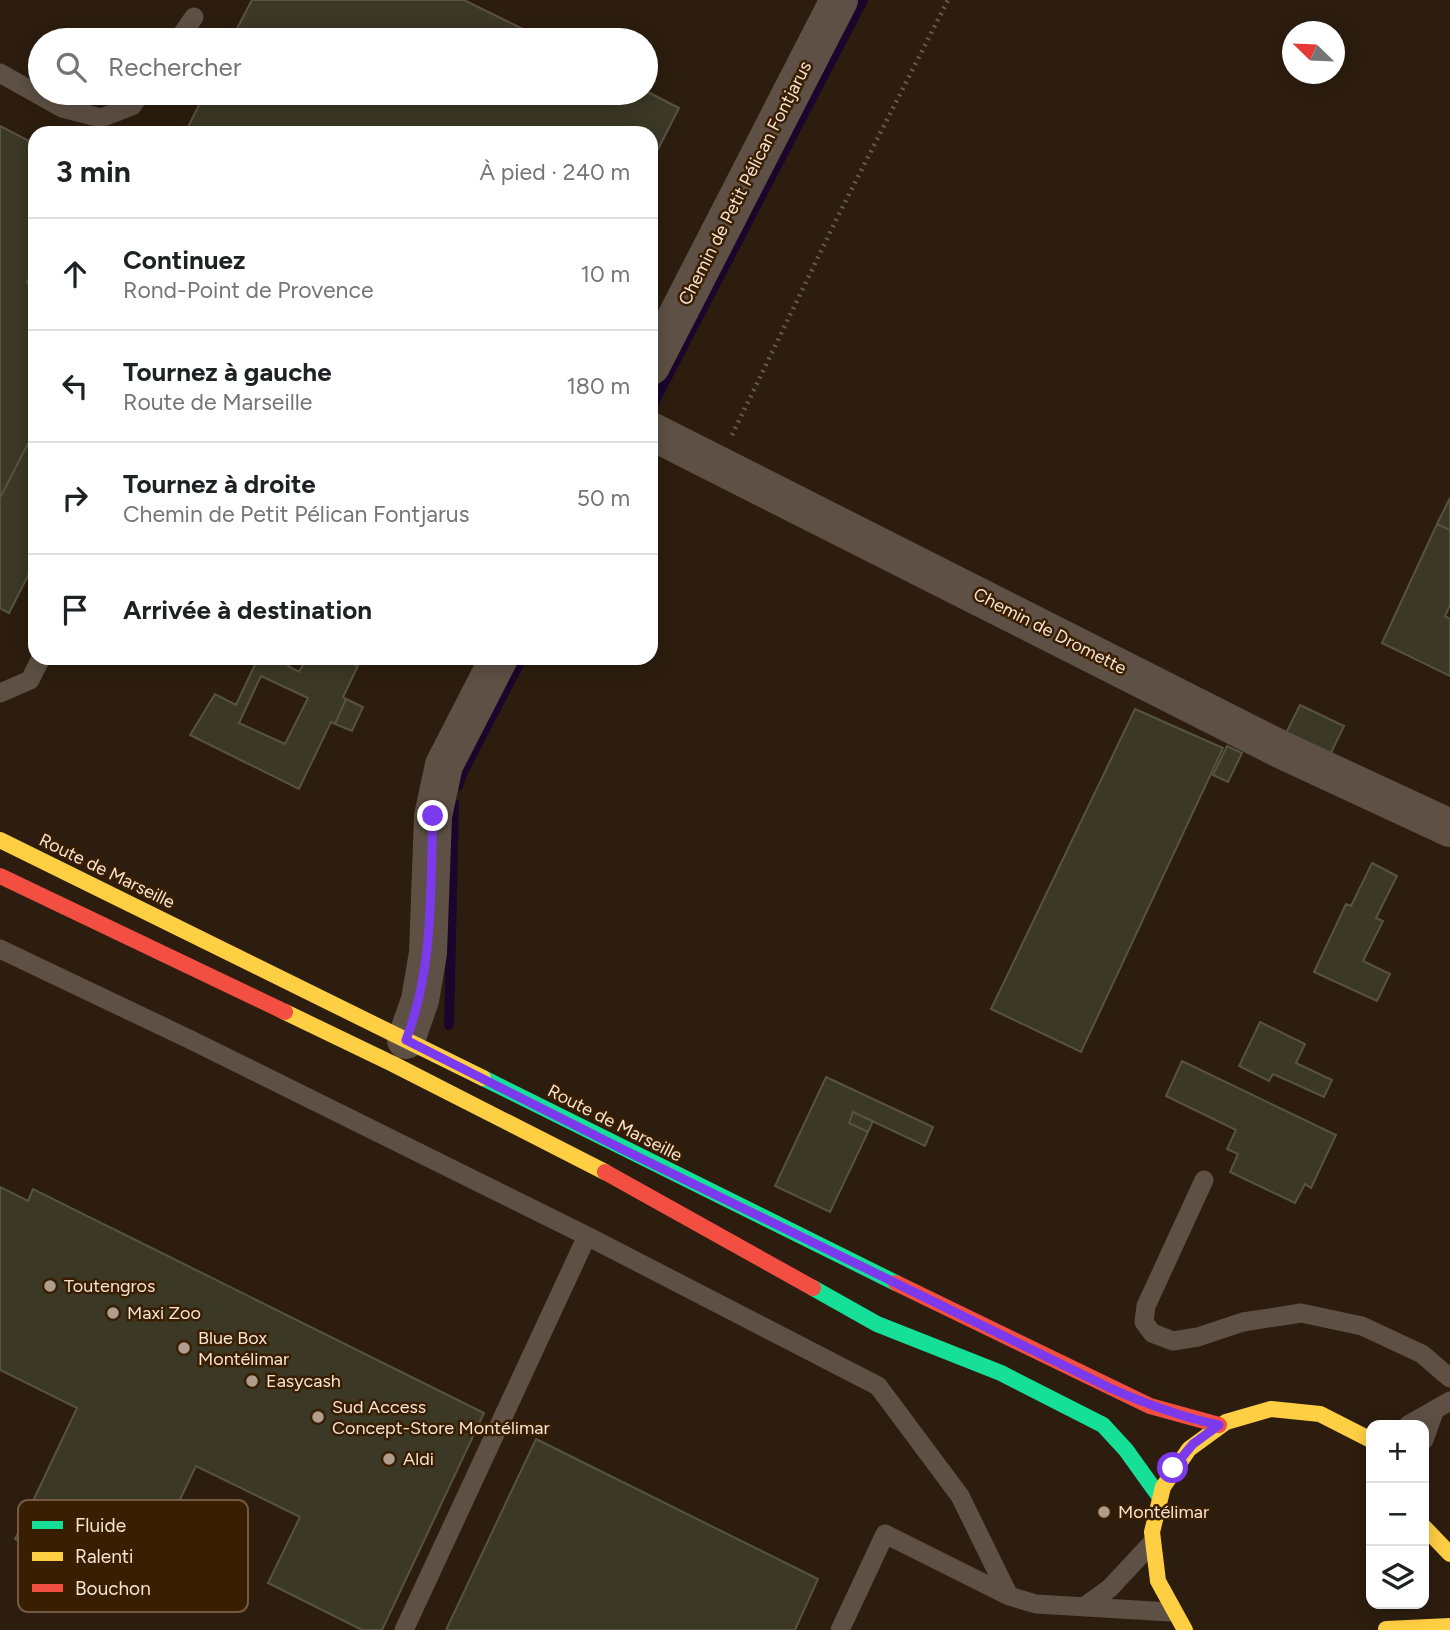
<!DOCTYPE html>
<html lang="fr">
<meta charset="utf-8">
<style>
:root{--surface:#fff;--page:#f6f6f6;--text:#202124;--muted:#757577;--line:#e0e0e0}
body{margin:0;font-family:Figtree,sans-serif;background:var(--page);color:var(--text)}
.controls{position:absolute;right:21px;bottom:21px;display:grid;overflow:hidden;border-radius:14px;box-shadow:0 4px 18px #0003}
.controls button{width:63px;height:63px;display:grid;place-items:center;padding:0;border:0;border-bottom:2px solid var(--line);background:var(--surface);color:var(--text);font:35px sans-serif}
.compass{position:absolute;left:1282px;top:21px;width:63px;height:63px;border-radius:50%;background:var(--surface);box-shadow:0 4px 18px #0003;rotate:293deg}
.stop{position:absolute;width:21px;height:21px;margin:-16px;border:5px solid #7c3aed;border-radius:50%;background:#fff}
.stop.end{background:#7c3aed;border-color:#fff;box-shadow:0 2px 7px #0008}
.list{margin:0;padding:0;list-style:none}
h2{display:flex;justify-content:space-between;align-items:center;height:91px;margin:0;padding:0 28px;font-size:30px}
h2 small{font-size:23px;font-weight:400;color:var(--muted)}
.list li{display:grid;grid-template-columns:46px 1fr auto;gap:21px;align-items:center;box-sizing:border-box;height:112px;padding:0 28px;border-top:2px solid var(--line)}
.list b{display:block;font-size:26px;white-space:nowrap}
.list p{margin:0;font-size:23px;white-space:nowrap;color:var(--muted)}
.list em{font-size:23px;font-style:normal;color:var(--muted)}
.icon{flex:none;width:38px;height:38px;fill:none;stroke:currentColor;stroke-width:2;stroke-linecap:round;stroke-linejoin:round}
.map{position:relative;flex:none;width:1450px;height:1630px;overflow:hidden}
.search{position:absolute;background:var(--surface);box-shadow:0 4px 18px #0003;left:28px;top:28px;width:630px;height:77px;display:flex;align-items:center;gap:18px;box-sizing:border-box;padding:0 24px;border-radius:38px;color:var(--muted);font-size:26px}
.panel{position:absolute;background:var(--surface);box-shadow:0 4px 18px #0003;left:28px;top:126px;width:630px;height:539px;border-radius:21px}
.map>svg:first-child{display:block}
.lines{fill:none;stroke-linecap:round;stroke-linejoin:round}
.stream{stroke:#1b052c;stroke-width:10}
.building{fill:#3b3826;stroke:#575344;stroke-width:2;fill-rule:evenodd}
.path{stroke:#655a50;stroke-width:4.5;stroke-dasharray:2 5;stroke-linecap:butt}
.lane{stroke:#5e5044;stroke-width:19}
.street{stroke:#5e5044;stroke-width:38}
.fast{stroke:#16e098;stroke-width:16}
.slow{stroke:#ffcf43;stroke-width:16}
.jam{stroke:#f24e42;stroke-width:16}
.route{stroke:#7c3aed;stroke-width:9}
.poi-dot{fill:#af9e8e;stroke:#391e01;stroke-width:2.5}
.labels{text-anchor:middle;stroke-width:5;stroke-linejoin:round;paint-order:stroke}
.street-label{font-size:18px;fill:#f6e3d3;stroke:#391e01}
.poi-label{font-size:18px;fill:#f6e3d3;stroke:#391e01;text-anchor:start}
.key{fill:#391e01;stroke:#725940;stroke-width:2}
.key-label{font-size:19px;fill:#f6e3d3}
</style>
<div class="map">
<svg width="1450" height="1630" viewBox="0 0 1450 1630">
<rect width="100%" height="100%" fill="#2c1d0e"/>
<g class="lines">
<!-- stream -->
<path class="stream" d="M651,408L863,0
M458,786L462,774L522,658
M449,1025L454,804"/>
</g>
<!-- building -->
<path class="building" d="M252,0H464L545,40H231Z
M646,91L679,108L651,163V133H185L205,93Z
M0,126L35,144V266L27,283L35,286V430L0,498Z
M35,430V562L9,613L0,608V498Z
M1450,498V530L1437,524Z
M1437,524L1450,530V605L1445,616L1450,619V676L1382,643Z
M258,658H292L288,666L299,672L307,658H343L358,666L343,697L346,699L335,724L331,722L299,789L190,735L215,694L236,705ZM261,676L308,698L285,744L239,723Z
M346,699L363,707L352,731L335,724Z
M1300,705L1344,726L1329,757L1285,735Z
M1135,709L1223,748L1081,1052L991,1009Z
M1227,746L1242,753L1228,782L1213,775Z
M1372,863L1397,876L1376,918L1383,921L1363,961L1390,974L1377,1001L1314,972L1346,904L1351,906Z
M1260,1022L1305,1044L1296,1063L1332,1080L1324,1097L1273,1074L1269,1081L1239,1066Z
M1182,1061L1336,1135L1311,1188L1305,1184L1295,1203L1230,1172L1238,1154L1227,1149L1236,1130L1166,1096Z
M826,1077L933,1127L925,1146L853,1112L849,1123L868,1132L830,1212L775,1186Z
M853,1112L873,1121L868,1132L849,1123Z
M0,1187L28,1201L33,1189L484,1413L382,1630H362L268,1583L300,1517L196,1466L133,1598L15,1539L77,1408L0,1370Z
M536,1439L818,1579L795,1630H446Z"/>
<g class="lines">
<!-- path -->
<path class="path" d="M732,435L838,216L948,0"/>
<!-- lane -->
<path class="lane" d="M178,40L194,17
M0,73L62,108L101,118L132,106L141,93
M0,693L30,680L41,658
M0,949L191,1040L587,1236L878,1386L960,1496L1009,1596
M1204,1180L1146,1306L1144,1322L1152,1333L1173,1341L1198,1337L1243,1322L1301,1313L1362,1326L1422,1354L1450,1378
M1408,1425L1450,1401
M1424,1440L1434,1412
M1084,1607L1110,1588L1151,1544
M404,1630L587,1236
M840,1630L885,1534L1009,1596L1036,1604L1170,1612"/>
<!-- street -->
<path class="street" d="M651,366L839,0
M651,431L1282,750L1450,828
M406,1040L420,1000L428,953L433,816L444,765L499,658"/>
<!-- fast -->
<path class="fast" d="M483,1078L896,1283
M813,1288L877,1324L1001,1373L1103,1425L1126,1450L1159,1496"/>
<!-- slow -->
<path class="slow" d="M0,840L483,1078
M285,1012L393,1064L605,1172
M1424,1527L1450,1554
M1386,1629L1450,1626
M1185,1630L1158,1581L1152,1532L1163,1487L1189,1449L1226,1422L1271,1409L1320,1414L1371,1440"/>
<!-- jam -->
<path class="jam" d="M0,876L285,1012
M605,1172L813,1288
M896,1283L1150,1406L1219,1425"/>
</g>
<g class="lines">
<!-- route -->
<path class="route" d="M433,816C430,892 434,967 406,1040L624,1150L1110,1388C1146,1404 1181,1417 1219,1425L1193,1444L1173,1468"/>
</g>
<!-- markers -->
<g class="poi-dot">
<circle cx="50" cy="1286" r="7"/>
<circle cx="113" cy="1313" r="7"/>
<circle cx="184" cy="1348" r="7"/>
<circle cx="252" cy="1381" r="7"/>
<circle cx="318" cy="1417" r="7"/>
<circle cx="389" cy="1459" r="7"/>
<circle cx="1104" cy="1512" r="7"/>
</g>
<g class="labels">
<!-- street labels -->
<g class="street-label">
<text transform="translate(745 183) rotate(-63)" y="6">Chemin de Petit Pélican Fontjarus</text>
<text transform="translate(1050 631) rotate(27)" y="6">Chemin de Dromette</text>
<text transform="translate(107 871) rotate(26)" y="6">Route de Marseille</text>
<text transform="translate(615 1123) rotate(27)" y="6">Route de Marseille</text>
</g>
<!-- poi labels -->
<g class="poi-label">
<text x="64" y="1292">Toutengros</text>
<text x="127" y="1319">Maxi Zoo</text>
<text x="198" y="1344">Blue Box<tspan x="198" dy="21">Montélimar</tspan></text>
<text x="266" y="1387">Easycash</text>
<text x="332" y="1413">Sud Access<tspan x="332" dy="21">Concept-Store Montélimar</tspan></text>
<text x="403" y="1465">Aldi</text>
<text x="1118" y="1518">Montélimar</text>
</g>
</g>
<!-- legend -->
<rect x="18" y="1500" width="230" height="112" rx="10" class="key"/>
<rect x="32" y="1521" width="31" height="8" fill="#16e098"/>
<rect x="32" y="1552" width="31" height="9" fill="#ffcf43"/>
<rect x="32" y="1584" width="31" height="8" fill="#f24e42"/>
<g class="key-label">
<text x="75" y="1532">Fluide</text>
<text x="75" y="1563">Ralenti</text>
<text x="75" y="1595">Bouchon</text>
</g>
</svg>
<div class="controls">
<button>+</button>
<button>−</button>
<button><svg class="icon" aria-label="layers" viewBox="0 0 24 24"><path d="M12 4l9 5-9 5-9-5zM3 14l9 5 9-5"/></svg></button>
</div>
<svg class="compass" viewBox="-18 -18 36 36"><path d="M0-13l5 13h-10z" fill="#e53935"/><path d="M0 13l5-13h-10z" fill="#757577"/></svg>
<div class="stop" style="left:1173px;top:1468px"></div>
<div class="stop end" style="left:433px;top:816px"></div>
<div class="search"><svg class="icon" aria-label="search" viewBox="0 0 24 24"><circle cx="10" cy="10" r="6"/><path d="M15 15l6 6"/></svg>Rechercher</div>
<section class="panel">
<h2>3 min<small>À pied · 240 m</small></h2>
<ul class="list">
<li><svg class="icon" aria-label="ahead" viewBox="0 0 24 24"><path d="M12 20V5M6 11l6-6 6 6"/></svg><div><b>Continuez</b><p>Rond-Point de Provence</p></div><em>10 m</em></li>
<li><svg class="icon" aria-label="left" viewBox="0 0 24 24"><path d="M17 20v-9H6M10 6l-5 5 5 5"/></svg><div><b>Tournez à gauche</b><p>Route de Marseille</p></div><em>180 m</em></li>
<li><svg class="icon" aria-label="right" viewBox="0 0 24 24"><path d="M7 20v-9h11M14 6l5 5-5 5"/></svg><div><b>Tournez à droite</b><p>Chemin de Petit Pélican Fontjarus</p></div><em>50 m</em></li>
<li><svg class="icon" aria-label="arrive" viewBox="0 0 24 24"><path d="M6 21V4h12l-3 4 3 4H6"/></svg><div><b>Arrivée à destination</b></div></li>
</ul>
</section>
</div>
